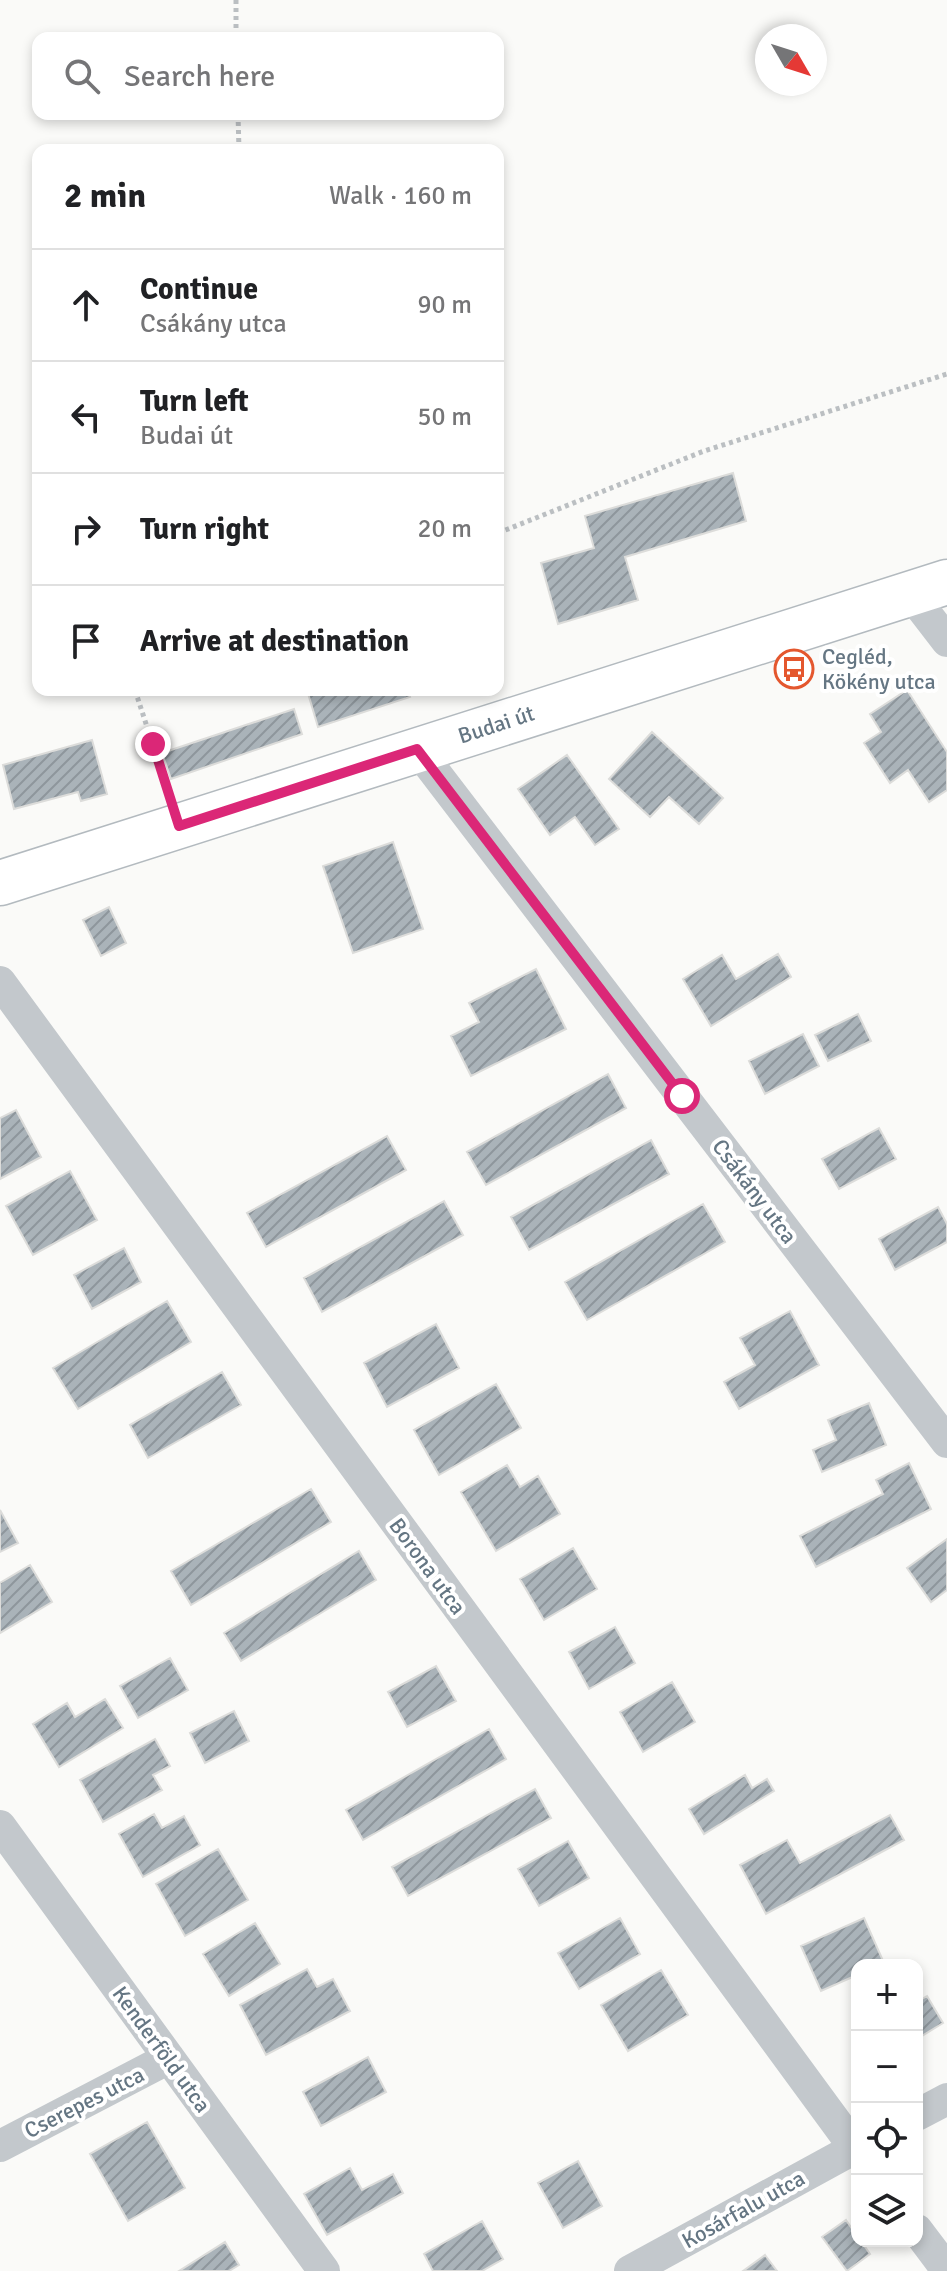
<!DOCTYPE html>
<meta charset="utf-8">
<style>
:root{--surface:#fff;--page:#f2f2f2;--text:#202124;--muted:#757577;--line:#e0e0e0}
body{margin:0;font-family:Signika,sans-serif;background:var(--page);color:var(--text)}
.controls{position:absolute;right:24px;bottom:24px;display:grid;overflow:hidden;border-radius:16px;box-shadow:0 4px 12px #0003}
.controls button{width:72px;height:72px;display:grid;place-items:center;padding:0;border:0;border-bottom:2px solid var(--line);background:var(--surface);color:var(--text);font:40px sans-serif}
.compass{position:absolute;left:755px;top:24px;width:72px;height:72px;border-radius:50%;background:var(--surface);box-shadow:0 4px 12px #0003;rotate:129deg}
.stop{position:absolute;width:24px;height:24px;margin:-18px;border:6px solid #db2777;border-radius:50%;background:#fff}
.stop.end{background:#db2777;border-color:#fff;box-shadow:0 2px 8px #0008}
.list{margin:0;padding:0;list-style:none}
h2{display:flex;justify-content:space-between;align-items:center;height:104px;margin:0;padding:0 32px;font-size:34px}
h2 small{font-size:26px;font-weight:400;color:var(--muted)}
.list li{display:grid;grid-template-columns:52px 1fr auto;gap:24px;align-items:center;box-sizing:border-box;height:112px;padding:0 32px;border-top:2px solid var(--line)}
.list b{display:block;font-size:30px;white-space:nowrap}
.list p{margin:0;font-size:26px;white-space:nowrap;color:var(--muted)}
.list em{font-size:26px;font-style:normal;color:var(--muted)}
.icon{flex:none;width:44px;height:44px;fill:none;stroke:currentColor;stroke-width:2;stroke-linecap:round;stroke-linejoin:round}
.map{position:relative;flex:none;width:947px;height:2271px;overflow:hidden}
.search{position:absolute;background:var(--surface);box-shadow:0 4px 12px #0003;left:32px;top:32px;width:472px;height:88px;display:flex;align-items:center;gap:20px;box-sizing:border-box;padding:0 28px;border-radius:16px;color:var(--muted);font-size:30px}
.panel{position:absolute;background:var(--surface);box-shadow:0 4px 12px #0003;left:32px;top:144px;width:472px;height:552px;border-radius:16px}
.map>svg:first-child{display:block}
.building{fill:url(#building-hatch);stroke:#dcdcda;stroke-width:2}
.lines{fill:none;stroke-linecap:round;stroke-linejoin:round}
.secondary-casing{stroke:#b3babf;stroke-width:47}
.path{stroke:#bbbfc2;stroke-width:5;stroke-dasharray:4 4;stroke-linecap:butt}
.street{stroke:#c3c8cc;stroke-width:32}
.secondary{stroke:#fff;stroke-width:44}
.route{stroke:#db2777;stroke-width:10}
.labels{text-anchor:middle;stroke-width:8;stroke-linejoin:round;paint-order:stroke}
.poi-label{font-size:22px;fill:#657683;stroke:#fff;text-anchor:start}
.street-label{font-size:22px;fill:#657683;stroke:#fff}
</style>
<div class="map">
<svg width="947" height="2271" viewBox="0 0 947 2271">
<defs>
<pattern id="building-hatch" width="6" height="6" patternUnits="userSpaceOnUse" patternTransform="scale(2)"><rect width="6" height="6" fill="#aab3b9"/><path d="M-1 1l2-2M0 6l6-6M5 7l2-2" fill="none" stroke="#8e969c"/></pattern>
</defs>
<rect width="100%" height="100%" fill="#fafaf8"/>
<!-- building -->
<path class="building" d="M733,473L746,521L625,557L638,600L558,624L541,563L594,548L585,516Z
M307,690H407L410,697L318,727Z
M907,690L947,752V790L929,802L908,770L890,783L864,743L881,732L870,714Z
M294,709L302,734L171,779L162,753Z
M652,732L723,798L699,824L669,797L650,817L609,779Z
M92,740L107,794L81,801L78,792L14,809L3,765Z
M567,755L619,829L595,845L575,817L550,835L518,789Z
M393,842L423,929L353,953L323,866Z
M109,907L126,943L101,956L83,920Z
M778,954L791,977L711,1026L683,979L722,955L736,979Z
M536,969L566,1029L471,1076L451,1036L479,1022L469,1003Z
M858,1014L871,1041L828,1061L815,1035Z
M803,1034L819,1066L765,1094L749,1061Z
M608,1074L626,1108L486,1185L467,1152Z
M16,1110L41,1157L0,1179V1118Z
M879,1128L896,1159L839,1189L822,1159Z
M387,1136L406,1170L266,1247L247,1213Z
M651,1140L669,1174L529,1250L511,1217Z
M70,1171L97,1220L33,1255L6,1206Z
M444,1201L463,1235L322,1312L304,1278Z
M703,1204L725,1242L587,1320L565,1282Z
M938,1207L947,1224V1242L895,1270L879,1239Z
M124,1248L141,1282L92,1309L74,1275Z
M167,1301L191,1342L78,1409L53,1368Z
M790,1311L819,1365L739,1409L724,1382L755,1365L740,1338Z
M436,1324L459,1368L387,1407L364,1363Z
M222,1372L241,1405L148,1458L130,1425Z
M496,1384L521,1428L439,1475L414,1430Z
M869,1403L886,1445L822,1472L813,1450L836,1440L828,1420Z
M909,1463L931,1509L816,1567L800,1536L883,1494L876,1480Z
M507,1465L520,1487L538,1476L560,1514L496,1551L461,1492Z
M311,1489L331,1522L191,1605L171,1571Z
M0,1510L18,1543L0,1552Z
M947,1539V1590L931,1602L907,1568Z
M573,1548L597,1589L544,1620L520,1579Z
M359,1551L376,1580L241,1661L224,1633Z
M30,1565L52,1602L0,1633V1583Z
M615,1627L635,1663L589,1689L569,1652Z
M170,1658L188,1690L138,1718L120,1686Z
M436,1666L456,1701L407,1727L388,1692Z
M672,1682L695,1722L643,1752L620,1712Z
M105,1699L123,1728L59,1767L33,1724L67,1703L75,1717Z
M234,1711L249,1741L205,1763L190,1733Z
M489,1729L506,1759L363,1840L346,1810Z
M155,1739L170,1766L153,1775L162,1790L103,1822L80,1780Z
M745,1775L752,1788L767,1779L774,1791L704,1834L689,1809Z
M535,1789L551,1818L408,1896L392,1867Z
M154,1814L162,1828L184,1816L200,1845L143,1877L119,1834Z
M890,1815L904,1840L766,1914L740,1865L787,1840L800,1863Z
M568,1841L589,1878L539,1906L518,1869Z
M218,1849L248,1900L185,1936L156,1884Z
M620,1918L640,1954L579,1989L558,1953Z
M864,1918L884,1963L880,1965H857V1975L821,1991L801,1946Z
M255,1923L280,1964L229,1996L203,1954Z
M307,1969L317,1987L333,1979L350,2011L266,2055L240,2005Z
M661,1970L688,2015L628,2051L601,2005Z
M927,1996L943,2023L917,2039V2002Z
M368,2057L386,2092L321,2126L303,2092Z
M147,2122L185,2188L128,2221L90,2154Z
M578,2161L602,2206L563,2228L538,2183Z
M350,2168L362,2190L393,2174L403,2193L327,2235L304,2194Z
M846,2220L857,2236V2241H861L870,2254L847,2271L822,2237Z
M482,2221L503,2259L482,2271H433L424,2254Z
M225,2242L239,2265L229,2271H179Z
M765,2255L777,2271H743Z"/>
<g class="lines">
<defs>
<path id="secondary" d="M0,883L947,582"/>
</defs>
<!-- secondary casing -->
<use href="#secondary" class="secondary-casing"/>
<!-- path -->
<path class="path" d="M236,0V38
M238,114L239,150
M498,533L704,451L947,374
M135,690L168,791"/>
<!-- street -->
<path class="street" d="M910,593L947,641
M417,749L947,1442
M0,982L857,2151
M0,1826L324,2271
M917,2115L947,2099
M0,2146L169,2058
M917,2230L947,2270
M630,2271L857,2147"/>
<!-- secondary -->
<use href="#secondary" class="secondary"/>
</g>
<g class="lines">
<!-- route -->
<path class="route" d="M153,744L179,826L417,749L682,1096"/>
</g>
<!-- icons -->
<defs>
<symbol id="bus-ring" viewBox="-11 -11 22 22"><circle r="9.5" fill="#fff" stroke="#e4572e" stroke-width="1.5"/><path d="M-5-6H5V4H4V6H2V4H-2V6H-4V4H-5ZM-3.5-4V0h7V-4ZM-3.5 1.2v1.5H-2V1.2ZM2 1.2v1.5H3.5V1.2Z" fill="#e4572e"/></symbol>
</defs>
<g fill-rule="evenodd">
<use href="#bus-ring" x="772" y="647" width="44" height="44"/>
</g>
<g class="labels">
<!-- poi labels -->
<g class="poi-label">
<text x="822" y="664">Cegléd,<tspan x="822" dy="25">Kökény utca</tspan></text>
</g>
<!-- street labels -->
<g class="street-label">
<text transform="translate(496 724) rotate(-18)" y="8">Budai út</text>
<text transform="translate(755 1191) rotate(53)" y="8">Csákány utca</text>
<text transform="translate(428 1566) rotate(54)" y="8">Borona utca</text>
<text transform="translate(162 2049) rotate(54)" y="8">Kenderföld utca</text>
<text transform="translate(84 2102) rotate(-27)" y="8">Cserepes utca</text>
<text transform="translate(743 2209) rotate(-29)" y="8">Kosárfalu utca</text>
</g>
</g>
</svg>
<div class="controls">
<button>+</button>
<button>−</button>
<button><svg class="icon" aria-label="locate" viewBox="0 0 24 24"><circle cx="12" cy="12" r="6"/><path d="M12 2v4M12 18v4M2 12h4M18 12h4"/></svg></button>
<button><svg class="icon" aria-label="layers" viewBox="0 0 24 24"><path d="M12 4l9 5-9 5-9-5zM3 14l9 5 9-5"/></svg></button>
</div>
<svg class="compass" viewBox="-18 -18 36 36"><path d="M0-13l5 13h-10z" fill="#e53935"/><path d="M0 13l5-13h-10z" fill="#757577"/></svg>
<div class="stop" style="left:682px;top:1096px"></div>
<div class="stop end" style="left:153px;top:744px"></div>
<div class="search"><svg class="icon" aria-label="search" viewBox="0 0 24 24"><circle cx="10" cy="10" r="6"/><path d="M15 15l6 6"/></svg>Search here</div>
<section class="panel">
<h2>2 min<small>Walk · 160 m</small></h2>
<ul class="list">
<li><svg class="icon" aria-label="ahead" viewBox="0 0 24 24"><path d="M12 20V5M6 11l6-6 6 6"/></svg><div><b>Continue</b><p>Csákány utca</p></div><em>90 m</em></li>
<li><svg class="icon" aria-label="left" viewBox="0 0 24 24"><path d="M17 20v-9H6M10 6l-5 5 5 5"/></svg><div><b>Turn left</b><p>Budai út</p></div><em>50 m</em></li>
<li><svg class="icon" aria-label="right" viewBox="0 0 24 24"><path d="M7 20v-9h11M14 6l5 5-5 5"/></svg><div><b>Turn right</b></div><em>20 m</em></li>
<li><svg class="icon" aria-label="arrive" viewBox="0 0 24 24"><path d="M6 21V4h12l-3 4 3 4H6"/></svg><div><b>Arrive at destination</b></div></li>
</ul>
</section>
</div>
